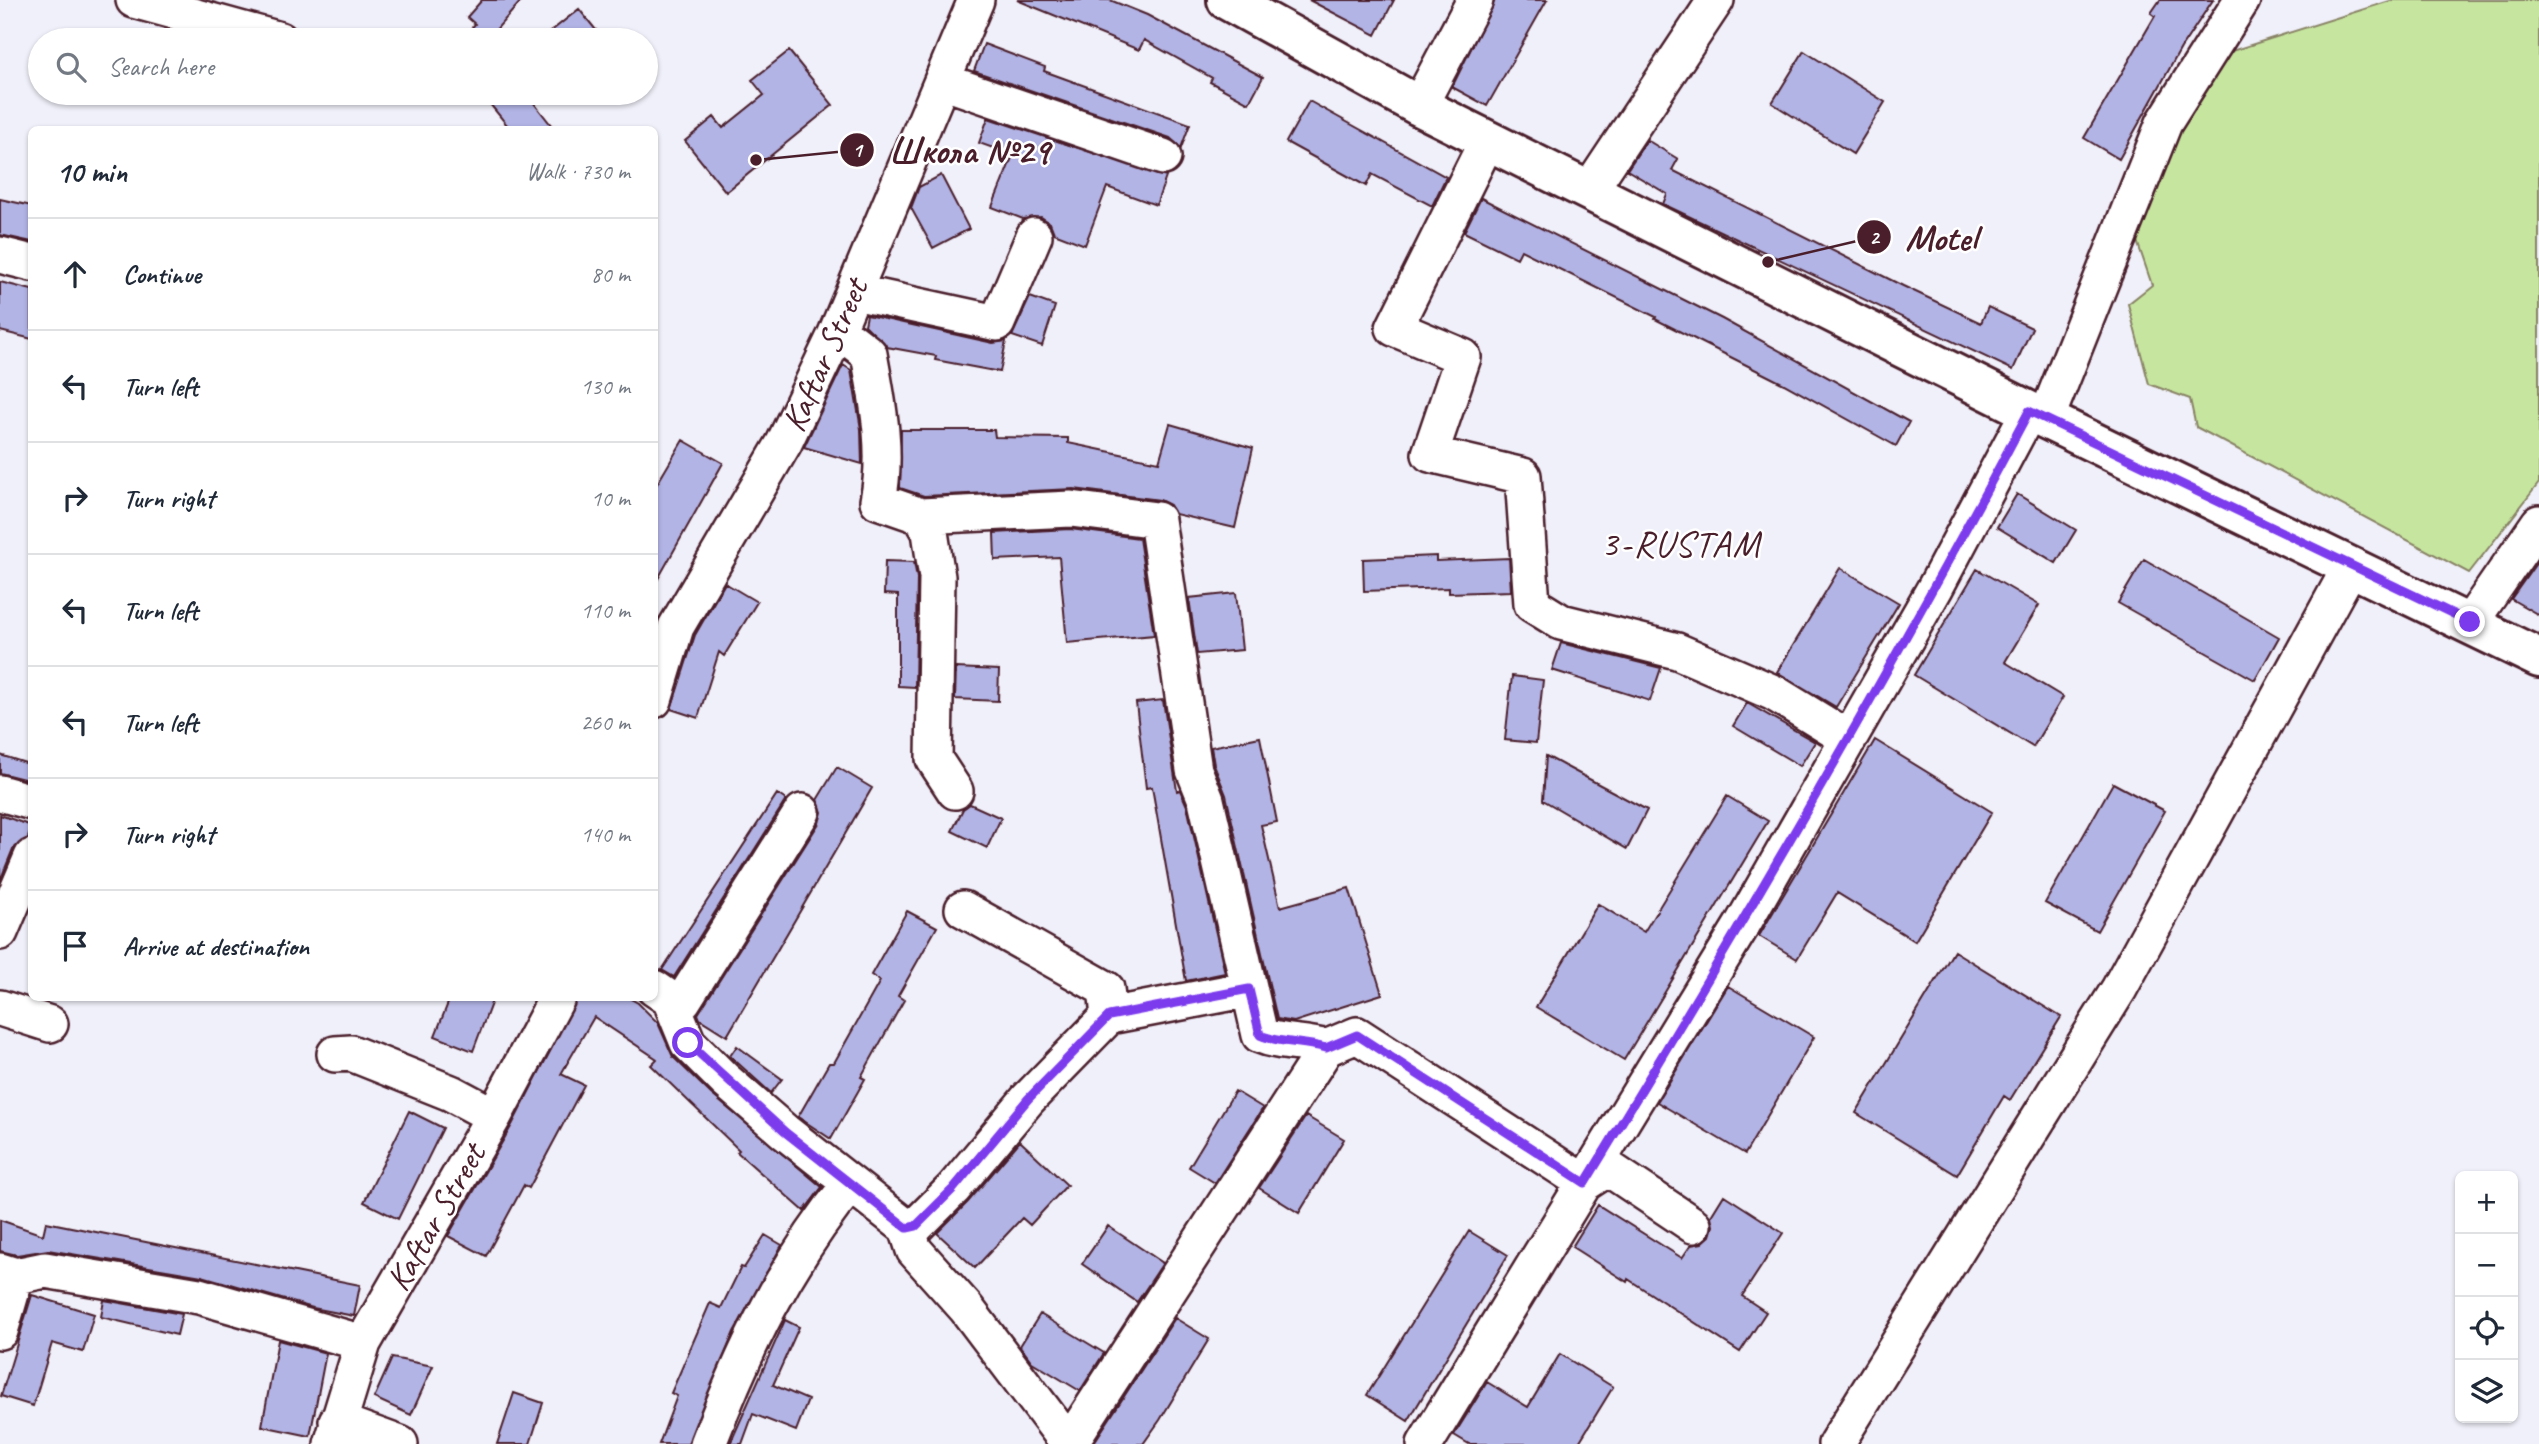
<!DOCTYPE html>
<meta charset="utf-8">
<style>
:root{--surface:#fff;--page:#f6f6f7;--text:#1f2937;--muted:#747a83;--line:#e0e1e3}
body{margin:0;font-family:Caveat,sans-serif;background:var(--page);color:var(--text)}
.controls{position:absolute;right:21px;bottom:21px;display:grid;overflow:hidden;border-radius:10px;box-shadow:0 2px 5px #0004}
.controls button{width:63px;height:63px;display:grid;place-items:center;padding:0;border:0;border-bottom:2px solid var(--line);background:var(--surface);color:var(--text);font:35px sans-serif}
.stop{position:absolute;width:21px;height:21px;margin:-16px;border:5px solid #7c3aed;border-radius:50%;background:#fff}
.stop.end{background:#7c3aed;border-color:#fff;box-shadow:0 2px 7px #0008}
.list{margin:0;padding:0;list-style:none}
h2{display:flex;justify-content:space-between;align-items:center;height:91px;margin:0;padding:0 28px;font-size:30px}
h2 small{font-size:23px;font-weight:400;color:var(--muted)}
.list li{display:grid;grid-template-columns:46px 1fr auto;gap:21px;align-items:center;box-sizing:border-box;height:112px;padding:0 28px;border-top:2px solid var(--line)}
.list b{display:block;font-size:26px;white-space:nowrap}
.list em{font-size:23px;font-style:normal;color:var(--muted)}
.icon{flex:none;width:38px;height:38px;fill:none;stroke:currentColor;stroke-width:2;stroke-linecap:round;stroke-linejoin:round}
.map{position:relative;flex:none;width:2539px;height:1444px;overflow:hidden}
.search{position:absolute;background:var(--surface);box-shadow:0 2px 5px #0004;left:28px;top:28px;width:630px;height:77px;display:flex;align-items:center;gap:18px;box-sizing:border-box;padding:0 24px;border-radius:38px;color:var(--muted);font-size:26px}
.panel{position:absolute;background:var(--surface);box-shadow:0 2px 5px #0004;left:28px;top:126px;width:630px;height:875px;border-radius:10px}
.map>svg:first-child{display:block}
.green{fill:#c6e69f;stroke:#888265;stroke-width:2}
.building{fill:#b2b4e5;stroke:#4a1f2b;stroke-width:2}
.lines{fill:none;stroke-linecap:round;stroke-linejoin:round}
.minor-casing{stroke:#4a1f2b;stroke-width:40}
.major-casing{stroke:#4a1f2b;stroke-width:44}
.minor{stroke:#fff;stroke-width:35}
.major{stroke:#fff;stroke-width:38}
.route{stroke:#7c3aed;stroke-width:9}
.labels{text-anchor:middle;stroke-width:5;stroke-linejoin:round;paint-order:stroke}
.street-label{font-size:35px;fill:#4a1f2b;stroke:#fff}
.neighbourhood-label{font-size:37px;letter-spacing:2px;fill:#4a1f2b;stroke:#fff}
.leader{fill:none;stroke:#4a1f2b;stroke-width:2.5}
.callout-dot{fill:#4a1f2b;stroke:#fff;stroke-width:2.5}
.mark-label{font-size:21px;text-anchor:middle;font-weight:bold;fill:#fff}
.callout-label{font-size:37px;text-anchor:middle;font-weight:bold;fill:#4a1f2b;stroke:#fff;stroke-width:5;stroke-linejoin:round;paint-order:stroke}
</style>
<div class="map">
<svg width="2539" height="1444" viewBox="0 0 2539 1444">
<rect width="100%" height="100%" fill="#f0f0fa"/>
<filter id="ink" filterUnits="userSpaceOnUse"><feTurbulence type="fractalNoise" baseFrequency=".0143" numOctaves="2"/><feDisplacementMap in="SourceGraphic" scale="14" xChannelSelector="R" yChannelSelector="G"/><feConvolveMatrix kernelMatrix="1 2 1 2 8 2 1 2 1" color-interpolation-filters="sRGB"/></filter>
<g filter="url(#ink)">
<!-- green -->
<path class="green" d="M2393,0H2539V483L2469,573L2196,427L2190,399L2149,384L2128,304L2152,285L2134,232L2180,119L2222,54Z"/>
<!-- building -->
<path class="building" d="M482,0H522L487,40H461L475,24L467,17Z
M1017,0H1110L1147,15L1263,77L1249,103L1210,82L1212,78L1144,40L1139,50Z
M1309,0H1394L1376,35Z
M1495,0H1547L1487,106L1452,87Z
M2160,0H2213L2181,48L2119,159L2084,138L2155,16L2151,13Z
M579,9L604,40H540Z
M984,44L1045,67L1044,71L1190,124L1181,148L1170,138L974,71Z
M789,51L833,105L726,192L685,141L714,117L723,128L764,95L752,80Z
M1804,51L1885,102L1853,154L1772,103Z
M481,93H526L555,130H511Z
M1309,101L1446,177L1432,206L1372,174L1366,186L1286,142Z
M988,118L1166,177L1156,205L1107,187L1085,245L1054,233L1050,223L1041,217L1023,219L992,207L1013,155L979,143Z
M1647,140L1678,159L1672,170L1903,286L1981,323L1988,307L2032,328L2013,370L1663,204L1667,194L1627,170Z
M941,175L969,229L933,248L911,208L919,187Z
M1481,198L1722,319L1909,422L1896,446L1784,384L1655,319L1656,317L1521,250L1517,258L1464,232Z
M0,199L32,206V242L0,235Z
M0,282L32,290V339L0,331Z
M1030,297L1055,306L1042,346L1012,336Z
M867,315L993,343L1006,341L1000,372L935,360L936,356L887,347L865,325Z
M843,365L851,370L861,429L862,464L804,447Z
M1170,424L1253,448L1235,528L1175,514L1170,505L1160,500L1074,489L924,496L900,488L901,430H994L995,437L1068,438V443L1159,462Z
M683,440L723,463L654,586V489Z
M2017,494L2076,530L2056,563L1997,527Z
M1070,529L1139,538L1154,635L1067,643L1059,557L995,560L994,533Z
M1436,556V561L1509,558L1511,591L1449,593V588L1364,591L1363,559Z
M2144,559L2279,637L2255,680L2118,603Z
M885,561L914,562L917,578L915,687L898,686V595L884,594Z
M2537,562L2539,563V615L2511,599Z
M1840,568L1899,603L1836,707L1777,672Z
M1977,569L2039,605L2005,662L2063,697L2033,747L1914,675Z
M725,583L757,602L724,656L719,652L698,718L671,709L695,635Z
M1236,593L1242,650L1197,654L1189,598Z
M1561,643L1661,668L1650,701L1552,670Z
M956,668L999,670L998,701L955,699Z
M1512,676L1543,680L1536,743L1505,740Z
M1163,700L1177,791L1180,790L1187,806L1225,973L1186,981L1152,787L1146,788L1136,703Z
M1747,703L1815,742L1800,766L1733,726Z
M1260,737L1277,822L1261,825L1280,907L1349,888L1382,994L1294,1022L1277,1019L1226,795L1214,765L1211,747Z
M1875,740L1992,812L1915,941L1837,893L1797,959L1759,936Z
M0,755L32,765V781L0,773Z
M1546,756L1647,810L1627,849L1543,800Z
M837,767L872,788L727,1036L700,1019L698,1014L819,823L822,812L817,800Z
M2113,783L2165,811L2097,931L2045,903Z
M777,794L786,800L674,977L662,970Z
M1727,796L1768,821L1624,1060L1536,1007L1598,904L1644,932Z
M970,804L1001,818L987,848L952,831L963,809Z
M0,815L32,826L28,838L13,849L0,881Z
M907,911L937,927L898,996L904,1000L861,1077L865,1079L831,1139L798,1117L829,1063H834L880,981L871,975Z
M1954,951L2061,1017L2010,1100L2004,1096L1957,1175L1856,1113Z
M1728,986L1814,1037L1745,1154L1657,1102Z
M450,998H493L473,1051L435,1036Z
M577,998H629L638,1003L658,1023L673,1057L711,1094L822,1187L804,1211L737,1152L739,1150L651,1065L657,1059L594,1017L561,1074L584,1085L529,1188L524,1185L486,1256L448,1236L512,1125Z
M737,1046L782,1079L771,1093L730,1056Z
M1235,1091L1263,1108L1215,1183L1189,1167Z
M409,1111L443,1128L398,1219L364,1202Z
M1306,1116L1344,1139L1299,1213L1259,1188Z
M1020,1141L1067,1185L1030,1225L1022,1218L975,1268L937,1233L968,1202Z
M1724,1195L1783,1233L1742,1296L1766,1312L1740,1352L1628,1279L1627,1282L1572,1247L1598,1205L1682,1258L1691,1245L1702,1243L1710,1236L1713,1226L1711,1216Z
M0,1220L43,1235L46,1222L360,1285L354,1316L313,1308L202,1276L48,1250L17,1255L0,1251Z
M1108,1226L1163,1263L1137,1302L1082,1264Z
M1469,1231L1508,1255L1408,1421L1367,1395Z
M765,1235L782,1245L734,1332L688,1444H659L677,1396L671,1393L710,1303L721,1308L741,1267L744,1268Z
M32,1295L94,1314L83,1352L52,1343L33,1406L1,1396Z
M104,1300L182,1314L177,1335L101,1317Z
M1040,1314L1104,1353L1080,1391L1032,1362L1020,1346Z
M1175,1318L1209,1339L1160,1420L1143,1444H1093Z
M785,1320L799,1327L773,1385L808,1400L796,1431L753,1414L742,1444H730Z
M278,1340L326,1353L310,1436L262,1426Z
M1560,1354L1613,1387L1578,1444H1469L1454,1435L1487,1382L1528,1407Z
M392,1358L433,1366L411,1415L374,1398Z
M514,1393L543,1403L530,1444H497Z"/>
<g class="lines">
<defs>
<path id="minor" d="M134,0L280,40
M942,81L1163,157
M1419,106L1475,0
M1487,141L1394,328L1463,357L1430,454L1523,476L1532,604L1561,622L1677,651L1774,693L1849,739
M1589,191L1716,0
M0,255L32,263
M854,292L997,323L1034,236
M838,330L869,354C878,403 888,452 878,501L921,516L930,532L937,577L934,759L955,791
M2046,419L2164,123L2242,0
M2470,623L2539,523
M654,700L676,627L784,443L835,336L976,0
M0,793L32,802
M963,909L1106,989L1109,1016
M0,932L32,857
M654,988L670,999L688,1043L725,1080L785,1132L907,1228L916,1226L953,1189L1028,1099L1109,1016L1249,989
M670,999L683,1001L802,812
M0,1008L50,1024
M1326,1048L1357,1035L1585,1183L1608,1168L1693,1225
M335,1054L351,1053L451,1093L494,1116
M907,1228L914,1250L966,1308L1069,1444L1326,1048C1303,1041 1281,1044 1260,1035L1206,800L1194,770L1157,520L1071,509L921,516
M0,1271L16,1276L0,1331
M16,1276L45,1270L199,1296L363,1343
M337,1421L400,1444
M332,1444L363,1343L494,1116L557,998
M708,1444C745,1347 785,1264 850,1184
M1425,1444L1742,925L1935,588L2029,411
M1836,1444L2119,989L2351,566"/>
<path id="major" d="M1227,0L1419,106L2029,411L2539,658"/>
</defs>
<!-- minor casing -->
<use href="#minor" class="minor-casing"/>
<!-- major casing -->
<use href="#major" class="major-casing"/>
<!-- minor -->
<use href="#minor" class="minor"/>
<!-- major -->
<use href="#major" class="major"/>
</g>
</g>
<g class="lines" filter="url(#ink)">
<!-- route -->
<path class="route" d="M688,1043L785,1132L907,1228L916,1226L953,1189L1028,1099L1109,1016L1249,989L1260,1035C1281,1044 1302,1041 1326,1048L1357,1035L1585,1183C1740,929 1890,674 2029,411L2470,622"/>
</g>
<g class="labels">
<!-- street labels -->
<g class="street-label">
<text transform="translate(824 355) rotate(-66)" y="12">Kaftar Street</text>
<text transform="translate(435 1217) rotate(-60)" y="12">Kaftar Street</text>
</g>
<!-- neighbourhood labels -->
<g class="neighbourhood-label">
<text x="1681" y="556">3-RUSTAM</text>
</g>
</g>
<!-- callouts -->
<path class="leader" d="M756 160L857 150M1768 262L1874 237"/>
<g class="callout-dot">
<circle cx="756" cy="160" r="7"/>
<circle cx="1768" cy="262" r="7"/>
<circle cx="857" cy="150" r="18"/>
<circle cx="1874" cy="237" r="18"/>
</g>
<g class="mark-label">
<text x="857" y="157">1</text>
<text x="1874" y="244">2</text>
</g>
<g class="callout-label">
<text x="969" y="163">Школа №29</text>
<text x="1941" y="250">Motel</text>
</g>
</svg>
<div class="controls">
<button>+</button>
<button>−</button>
<button><svg class="icon" aria-label="locate" viewBox="0 0 24 24"><circle cx="12" cy="12" r="6"/><path d="M12 2v4M12 18v4M2 12h4M18 12h4"/></svg></button>
<button><svg class="icon" aria-label="layers" viewBox="0 0 24 24"><path d="M12 4l9 5-9 5-9-5zM3 14l9 5 9-5"/></svg></button>
</div>
<div class="stop" style="left:688px;top:1043px"></div>
<div class="stop end" style="left:2470px;top:622px"></div>
<div class="search"><svg class="icon" aria-label="search" viewBox="0 0 24 24"><circle cx="10" cy="10" r="6"/><path d="M15 15l6 6"/></svg>Search here</div>
<section class="panel">
<h2>10 min<small>Walk · 730 m</small></h2>
<ul class="list">
<li><svg class="icon" aria-label="ahead" viewBox="0 0 24 24"><path d="M12 20V5M6 11l6-6 6 6"/></svg><div><b>Continue</b></div><em>80 m</em></li>
<li><svg class="icon" aria-label="left" viewBox="0 0 24 24"><path d="M17 20v-9H6M10 6l-5 5 5 5"/></svg><div><b>Turn left</b></div><em>130 m</em></li>
<li><svg class="icon" aria-label="right" viewBox="0 0 24 24"><path d="M7 20v-9h11M14 6l5 5-5 5"/></svg><div><b>Turn right</b></div><em>10 m</em></li>
<li><svg class="icon" aria-label="left" viewBox="0 0 24 24"><path d="M17 20v-9H6M10 6l-5 5 5 5"/></svg><div><b>Turn left</b></div><em>110 m</em></li>
<li><svg class="icon" aria-label="left" viewBox="0 0 24 24"><path d="M17 20v-9H6M10 6l-5 5 5 5"/></svg><div><b>Turn left</b></div><em>260 m</em></li>
<li><svg class="icon" aria-label="right" viewBox="0 0 24 24"><path d="M7 20v-9h11M14 6l5 5-5 5"/></svg><div><b>Turn right</b></div><em>140 m</em></li>
<li><svg class="icon" aria-label="arrive" viewBox="0 0 24 24"><path d="M6 21V4h12l-3 4 3 4H6"/></svg><div><b>Arrive at destination</b></div></li>
</ul>
</section>
</div>
